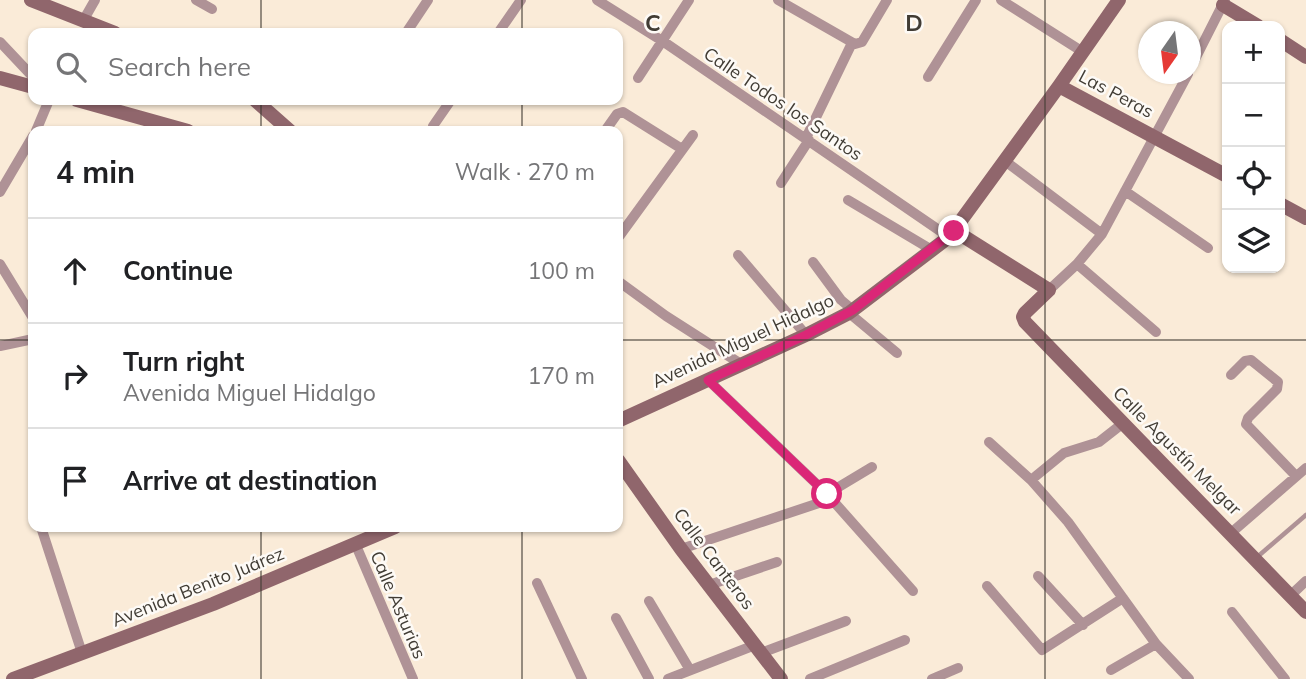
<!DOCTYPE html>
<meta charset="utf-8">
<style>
:root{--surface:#fff;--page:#f2f2f2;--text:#202124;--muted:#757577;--line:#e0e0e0}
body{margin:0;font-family:Mulish,sans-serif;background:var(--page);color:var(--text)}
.controls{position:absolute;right:21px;top:21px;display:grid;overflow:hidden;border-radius:14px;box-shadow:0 2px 5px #0004}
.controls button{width:63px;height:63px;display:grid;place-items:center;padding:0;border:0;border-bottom:2px solid var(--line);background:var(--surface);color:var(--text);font:35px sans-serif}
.compass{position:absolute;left:1138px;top:21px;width:63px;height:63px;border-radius:50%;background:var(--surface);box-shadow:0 2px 5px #0004;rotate:194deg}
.stop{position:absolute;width:21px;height:21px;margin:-16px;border:5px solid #db2777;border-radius:50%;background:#fff}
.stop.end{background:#db2777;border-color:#fff;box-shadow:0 2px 7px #0008}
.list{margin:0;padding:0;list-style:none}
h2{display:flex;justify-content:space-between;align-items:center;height:91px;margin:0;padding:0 28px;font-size:30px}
h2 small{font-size:23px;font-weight:400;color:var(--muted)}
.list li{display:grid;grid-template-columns:46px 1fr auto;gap:21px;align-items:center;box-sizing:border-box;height:105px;padding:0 28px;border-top:2px solid var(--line)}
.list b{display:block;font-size:26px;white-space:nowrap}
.list p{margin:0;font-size:23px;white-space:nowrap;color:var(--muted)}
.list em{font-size:23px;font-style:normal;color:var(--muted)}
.icon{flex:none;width:38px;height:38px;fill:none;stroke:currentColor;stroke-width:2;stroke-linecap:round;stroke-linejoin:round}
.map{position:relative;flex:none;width:1306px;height:679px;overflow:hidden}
.search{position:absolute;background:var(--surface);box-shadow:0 2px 5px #0004;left:28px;top:28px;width:595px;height:77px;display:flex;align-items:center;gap:18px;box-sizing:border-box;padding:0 24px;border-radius:14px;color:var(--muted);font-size:26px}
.panel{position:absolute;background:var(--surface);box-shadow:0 2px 5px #0004;left:28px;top:126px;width:595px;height:406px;border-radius:14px}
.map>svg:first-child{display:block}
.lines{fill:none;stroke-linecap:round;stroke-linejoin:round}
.lane{stroke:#af9296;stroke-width:4.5}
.street{stroke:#af9296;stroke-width:10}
.secondary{stroke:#90666c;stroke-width:14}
.route{stroke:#db2777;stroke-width:9}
.grid{fill:none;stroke:#413c34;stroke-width:2;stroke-opacity:0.55}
.labels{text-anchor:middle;stroke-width:5;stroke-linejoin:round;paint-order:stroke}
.street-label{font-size:18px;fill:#413c34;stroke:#fdfaf6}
.grid-label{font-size:23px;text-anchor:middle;font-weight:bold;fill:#413c34;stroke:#fdfaf6;stroke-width:5;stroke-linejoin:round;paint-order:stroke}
</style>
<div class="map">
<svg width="1306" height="679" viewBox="0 0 1306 679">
<rect width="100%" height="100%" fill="#faebd8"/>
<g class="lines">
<!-- lane -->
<path class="lane" d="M1256,558L1306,515"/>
<!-- street -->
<path class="street" d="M196,0L212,9
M597,0L664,42L949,237
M778,0L855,44L862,42L887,0
M1001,0L1083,52
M83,21L95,0
M406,33L428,0
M498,33L521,0
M0,42L33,77
M1190,69L1225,0
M928,77L976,0
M638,78L689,0
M433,126L451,100
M36,131L49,100
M605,131L617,114L623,112L682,149
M806,138L852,43
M1005,161L1102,234
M781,183L809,140
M1125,191L1208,248
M0,192L33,136
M848,200L932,250
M618,238L693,135
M738,255L806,335
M813,262L841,300L853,310
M0,264L33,318
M1077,264L1156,332
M618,281L666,316L741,364
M1049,290L1077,264L1102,234L1188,74
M849,313L897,353
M0,346L33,339
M1231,375L1245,361L1251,360L1278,382L1277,389L1248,418L1246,424L1296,476
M708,380L827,494L913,591
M989,442L1031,480L1068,522L1156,644L1189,679
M1031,480L1064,453L1099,442L1122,424
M827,494L872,467
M41,527L82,653
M1231,533L1306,468
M355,543L413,679
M681,549L831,499
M1038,576L1083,625
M537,583L582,679
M709,585L777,562
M987,586L1042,650L1123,598
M1290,596L1306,581
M649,601L690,670
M1232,612L1285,679
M616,618L649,679
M761,653L846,621
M1111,670L1156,644
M668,679L755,645
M810,679L905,640
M932,679L958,668"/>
<!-- secondary -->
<path class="secondary" d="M31,0L115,33
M1223,5L1258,26
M1280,40L1306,57
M0,78L33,87
M1059,86L1227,176
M77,100L188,131
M255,100L290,131
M1280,204L1306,218
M955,231L1049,290L1025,313L1023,317L1025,322L1306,612
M618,421L806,335L849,313L949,237L1059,86L1119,0
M618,460L681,549L781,679
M13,679L213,604L395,527"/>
</g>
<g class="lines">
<!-- route -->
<path class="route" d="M827,494L708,380L806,335L853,310L954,231"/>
</g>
<!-- grid -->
<path class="grid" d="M261,0V33M522,0V33M784,0V679M1045,0V679M261,100V131M522,100V131M0,340H33M618,340H1306M261,527V679M522,527V679"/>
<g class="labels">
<!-- street labels -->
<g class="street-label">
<text transform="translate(1116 94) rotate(28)" y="6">Las Peras</text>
<text transform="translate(783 104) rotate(34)" y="6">Calle Todos los Santos</text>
<text transform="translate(743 341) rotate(-25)" y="6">Avenida Miguel Hidalgo</text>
<text transform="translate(1177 451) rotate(45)" y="6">Calle Agustín Melgar</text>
<text transform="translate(714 559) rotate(53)" y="6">Calle Canteros</text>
<text transform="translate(198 587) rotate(-22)" y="6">Avenida Benito Juárez</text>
<text transform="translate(398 605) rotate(67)" y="6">Calle Asturias</text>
</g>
</g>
<g class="grid-label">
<text x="653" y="31">C</text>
<text x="914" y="31">D</text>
</g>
</svg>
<div class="controls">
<button>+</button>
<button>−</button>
<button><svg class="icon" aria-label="locate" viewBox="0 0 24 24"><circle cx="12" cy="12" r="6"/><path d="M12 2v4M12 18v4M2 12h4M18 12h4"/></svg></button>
<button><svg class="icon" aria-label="layers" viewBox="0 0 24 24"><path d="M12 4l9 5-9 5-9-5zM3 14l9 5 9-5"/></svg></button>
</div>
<svg class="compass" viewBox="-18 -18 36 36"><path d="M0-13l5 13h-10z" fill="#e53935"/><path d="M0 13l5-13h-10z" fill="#757577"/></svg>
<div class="stop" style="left:827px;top:494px"></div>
<div class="stop end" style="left:954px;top:231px"></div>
<div class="search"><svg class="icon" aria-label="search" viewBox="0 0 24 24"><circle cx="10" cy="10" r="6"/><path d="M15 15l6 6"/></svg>Search here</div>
<section class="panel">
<h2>4 min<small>Walk · 270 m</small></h2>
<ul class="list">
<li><svg class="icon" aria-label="ahead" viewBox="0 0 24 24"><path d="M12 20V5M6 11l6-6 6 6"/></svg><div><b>Continue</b></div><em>100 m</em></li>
<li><svg class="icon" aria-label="right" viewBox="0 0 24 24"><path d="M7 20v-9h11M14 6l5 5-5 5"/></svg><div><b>Turn right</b><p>Avenida Miguel Hidalgo</p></div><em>170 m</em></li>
<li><svg class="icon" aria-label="arrive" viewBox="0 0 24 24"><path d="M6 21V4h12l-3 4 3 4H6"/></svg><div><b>Arrive at destination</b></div></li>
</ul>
</section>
</div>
